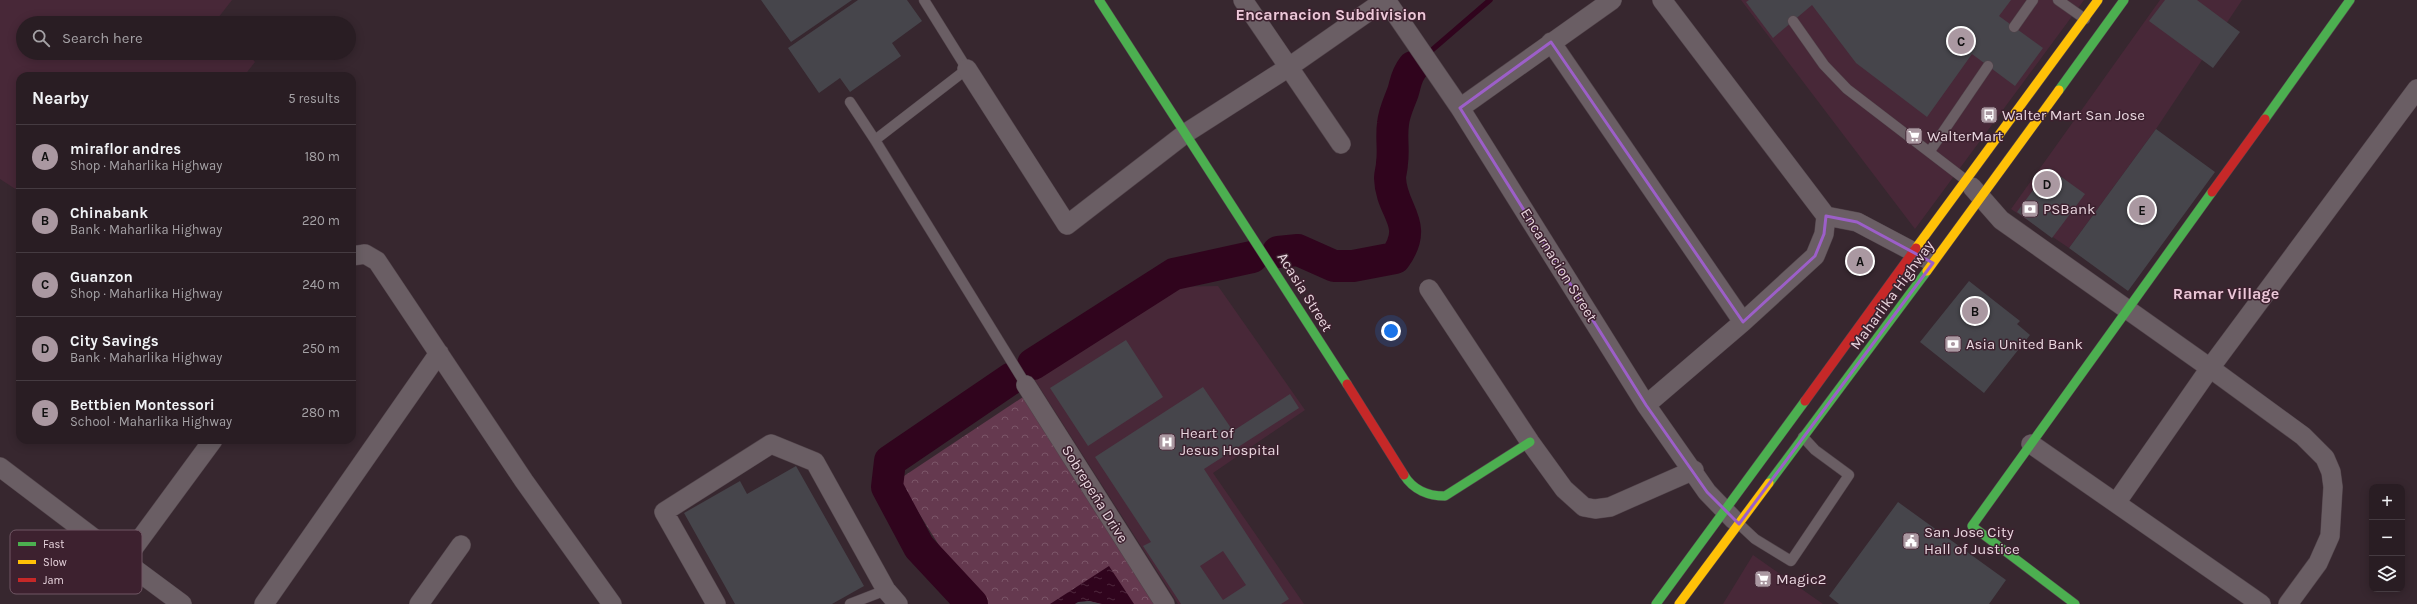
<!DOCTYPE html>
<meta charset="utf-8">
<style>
:root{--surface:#291d23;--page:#352a30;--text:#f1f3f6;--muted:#a5a2a6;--line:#453b41;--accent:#aa98a1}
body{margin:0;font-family:Karla,sans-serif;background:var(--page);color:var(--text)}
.controls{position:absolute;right:12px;bottom:12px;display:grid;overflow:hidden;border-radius:8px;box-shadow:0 2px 10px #0003}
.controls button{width:36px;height:36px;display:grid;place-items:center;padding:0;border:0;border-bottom:1px solid var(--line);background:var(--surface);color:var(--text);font:20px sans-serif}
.you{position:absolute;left:1391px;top:331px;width:14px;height:14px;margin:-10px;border:3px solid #fff;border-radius:50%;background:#1a73e8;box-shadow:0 0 0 6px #1a73e833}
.badge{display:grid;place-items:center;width:26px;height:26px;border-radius:50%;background:var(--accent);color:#111;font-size:13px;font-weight:700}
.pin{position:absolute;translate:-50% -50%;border:2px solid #fff;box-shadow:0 1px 4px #0006}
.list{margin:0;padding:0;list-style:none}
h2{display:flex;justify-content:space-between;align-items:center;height:52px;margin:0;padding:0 16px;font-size:17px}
h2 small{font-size:13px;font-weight:400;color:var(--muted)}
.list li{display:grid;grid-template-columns:26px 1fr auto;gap:12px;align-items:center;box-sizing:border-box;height:64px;padding:0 16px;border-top:1px solid var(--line)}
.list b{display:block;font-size:15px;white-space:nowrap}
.list p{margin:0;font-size:13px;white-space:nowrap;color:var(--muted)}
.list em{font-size:13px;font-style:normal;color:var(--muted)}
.icon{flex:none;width:22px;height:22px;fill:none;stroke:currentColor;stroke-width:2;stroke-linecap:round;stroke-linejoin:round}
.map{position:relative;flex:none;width:2417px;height:604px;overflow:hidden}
.search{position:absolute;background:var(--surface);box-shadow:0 2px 10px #0003;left:16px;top:16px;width:340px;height:44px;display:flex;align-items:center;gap:10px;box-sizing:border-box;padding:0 14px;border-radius:22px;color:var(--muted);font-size:15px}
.panel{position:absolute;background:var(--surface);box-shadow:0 2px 10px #0003;left:16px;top:72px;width:340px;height:372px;border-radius:12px}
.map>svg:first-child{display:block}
.built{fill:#482838}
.park{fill:url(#park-crowns)}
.water{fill:url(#water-ripples)}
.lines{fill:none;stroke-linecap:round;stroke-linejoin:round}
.stream{stroke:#30041d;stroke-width:5.5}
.river{stroke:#30041d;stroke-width:32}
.building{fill:#46454b;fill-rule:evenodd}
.lane-casing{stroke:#52444b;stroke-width:11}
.street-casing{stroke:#52444b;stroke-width:20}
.fast-casing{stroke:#52444b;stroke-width:10}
.slow-casing{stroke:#52444b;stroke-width:10}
.jam-casing{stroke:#52444b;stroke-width:10}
.lane{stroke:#6a5e64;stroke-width:10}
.street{stroke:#6a5e64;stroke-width:19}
.fast{stroke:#4caf50;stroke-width:9}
.slow{stroke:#ffc107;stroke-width:9}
.jam{stroke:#c62828;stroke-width:9}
.marked{fill:none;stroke:#9c5fc8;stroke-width:3;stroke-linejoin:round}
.labels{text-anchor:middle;stroke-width:3;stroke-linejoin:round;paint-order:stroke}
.poi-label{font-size:15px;fill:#e8d5de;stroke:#3d212f;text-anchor:start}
.street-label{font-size:15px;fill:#e8d5de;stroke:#3d212f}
.neighbourhood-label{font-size:16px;font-weight:bold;fill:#ecc7d8;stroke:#3d212f}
.key{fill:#3d212f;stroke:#705764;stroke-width:1}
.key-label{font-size:11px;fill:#e8d5de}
</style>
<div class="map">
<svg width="2417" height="604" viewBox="0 0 2417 604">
<defs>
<pattern id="park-crowns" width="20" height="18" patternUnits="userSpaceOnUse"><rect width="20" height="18" fill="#65394f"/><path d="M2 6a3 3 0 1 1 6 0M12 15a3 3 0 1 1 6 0" fill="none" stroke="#7b5568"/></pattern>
<pattern id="water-ripples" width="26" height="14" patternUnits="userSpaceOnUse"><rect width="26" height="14" fill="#30041d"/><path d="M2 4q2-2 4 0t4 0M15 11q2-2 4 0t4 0" fill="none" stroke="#4e283d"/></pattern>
</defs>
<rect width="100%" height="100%" fill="#37272f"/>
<!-- built -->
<path class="built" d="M0,0H232L218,18L222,23H23V53H247L255,62L244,76H20V192L0,179Z
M1741,0H2084L1915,229Z
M2160,0H2242L2156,129L2069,248L2011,209Z
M1218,286L1305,410L1213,473L1304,604H1178L1033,377L1165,287Z
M1753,555L1823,604H1723Z"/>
<!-- park -->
<path class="park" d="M1023,397L1154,604H986L952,566L898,480Z"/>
<!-- water -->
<path class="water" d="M1109,566L1134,604H1102L1089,601L1075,604H1050Z"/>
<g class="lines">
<!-- stream -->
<path class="stream" d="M1432,50L1490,0"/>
<!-- river -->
<path class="river" d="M1278,252L1298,250L1334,266H1353L1395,258C1420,223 1391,212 1390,178C1390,174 1392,168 1392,163C1394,150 1391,137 1393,124C1394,112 1399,103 1403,92C1406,82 1406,76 1413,67
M1033,364L1174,274L1252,257
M972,604L919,547L887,487L890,461L1012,378"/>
</g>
<!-- building -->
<path class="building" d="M761,0H852L791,42Z
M858,0H907L922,21L892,43L901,56L850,92L840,78L819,93L788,48Z
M1749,0H2011L1999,16L2043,48L2015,86L1972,54L1927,117L1856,63L1812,5L1773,38L1746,2Z
M2165,0H2197L2240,32L2213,68L2149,21Z
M2156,129L2215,172L2128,291L2069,248Z
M2049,168L2085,194L2052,238L2017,212Z
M1969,281L2020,321L2017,324L2030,335L1984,393L1920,342Z
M1126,340L1163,397L1088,446L1050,388Z
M1203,387L1233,431L1290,394L1299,408L1204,469L1289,599L1281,604H1181L1143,546L1151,542L1095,457ZM1223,551L1246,585L1223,600L1200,566Z
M796,466L864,586L832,604H735L684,513L740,481L747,494Z
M1898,502L2006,580L1989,604H1839L1829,596Z
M1089,601L1101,604H1075L1078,602Z"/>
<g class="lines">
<defs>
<path id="lane" d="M924,0L967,69L875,140L1026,385
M2058,0L2085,19
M1793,21L1824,65L1847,89L1967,181
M2014,27L2033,0
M850,102L875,140
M1930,151L1988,66
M1739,524L1755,539L1791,561L1849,475L1815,450L1803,437
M850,604L886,590"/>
<path id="street" d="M1243,0L1341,144
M1386,0L1460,108L1646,405L1707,492L1734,520
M1662,0L1826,216L1857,222L1927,259
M1551,42L1743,322
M967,69L1067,225L1186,133L1289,67L1385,0
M1460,108L1612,0
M1972,187L2001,220L2210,368L2303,436L2325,458L2331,472L2333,487L2330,536L2318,563L2288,604
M352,256L365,254L377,261L524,481L612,604
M1429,289L1530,442L1564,489L1584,507L1595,509L1610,507L1694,470
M1026,385L1165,604
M1646,405L1743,322L1815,256L1824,234L1826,216
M2031,444L2261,604
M0,467L124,561
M2116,503L2210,368L2417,89
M182,604L124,561L213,440
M264,604L439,353
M419,604L461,545
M716,604L664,512L771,444L815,462L886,590L898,604"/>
<path id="fast" d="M1099,0L1347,384
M2059,90L2124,0
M2265,119L2350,0
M1404,475C1413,490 1429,496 1445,496L1530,442
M1769,483L1927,271
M1656,604L1805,401
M2075,604L1972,526L2212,192"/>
<path id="slow" d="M1916,248L2098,0
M1927,271L2059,90
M1679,604L1769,483"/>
<path id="jam" d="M2212,192L2265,119
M1347,384L1404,475
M1805,401L1916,248"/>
</defs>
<!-- lane casing -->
<use href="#lane" class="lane-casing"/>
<!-- street casing -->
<use href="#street" class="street-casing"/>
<!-- fast casing -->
<use href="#fast" class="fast-casing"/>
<!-- slow casing -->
<use href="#slow" class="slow-casing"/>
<!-- jam casing -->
<use href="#jam" class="jam-casing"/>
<!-- lane -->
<use href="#lane" class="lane"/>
<!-- street -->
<use href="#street" class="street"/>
<!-- fast -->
<use href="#fast" class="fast"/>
<!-- slow -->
<use href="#slow" class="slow"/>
<!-- jam -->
<use href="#jam" class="jam"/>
</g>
<!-- marked area -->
<path class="marked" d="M1551,42L1743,322L1815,256L1824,234L1826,216L1857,222L1933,263L1739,524L1707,492L1646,405L1460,108Z"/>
<!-- icons -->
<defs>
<symbol id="bus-square" viewBox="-11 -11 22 22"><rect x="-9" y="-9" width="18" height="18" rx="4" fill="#aa98a1" stroke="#3d212f"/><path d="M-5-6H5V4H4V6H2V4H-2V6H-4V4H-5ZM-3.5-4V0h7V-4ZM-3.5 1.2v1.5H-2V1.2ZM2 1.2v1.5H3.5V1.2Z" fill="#fff"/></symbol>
<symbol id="supermarket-square" viewBox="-11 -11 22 22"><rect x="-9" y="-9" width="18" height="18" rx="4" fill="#aa98a1" stroke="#3d212f"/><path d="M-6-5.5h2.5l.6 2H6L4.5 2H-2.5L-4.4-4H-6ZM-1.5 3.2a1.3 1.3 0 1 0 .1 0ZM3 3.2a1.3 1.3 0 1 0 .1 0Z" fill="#fff"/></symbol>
<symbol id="bank-square" viewBox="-11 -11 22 22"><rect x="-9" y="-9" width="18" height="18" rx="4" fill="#aa98a1" stroke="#3d212f"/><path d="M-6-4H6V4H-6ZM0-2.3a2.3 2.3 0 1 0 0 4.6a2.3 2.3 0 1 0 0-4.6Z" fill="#fff"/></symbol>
<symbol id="hospital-square" viewBox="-11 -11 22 22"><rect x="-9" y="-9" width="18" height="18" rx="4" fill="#aa98a1" stroke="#3d212f"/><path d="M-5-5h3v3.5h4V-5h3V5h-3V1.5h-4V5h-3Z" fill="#fff"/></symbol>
<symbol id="civic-square" viewBox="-11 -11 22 22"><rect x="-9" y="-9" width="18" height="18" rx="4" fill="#aa98a1" stroke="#3d212f"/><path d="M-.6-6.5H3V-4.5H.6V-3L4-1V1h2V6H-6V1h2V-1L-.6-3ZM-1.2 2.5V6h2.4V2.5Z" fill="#fff"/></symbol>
</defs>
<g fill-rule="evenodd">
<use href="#bus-square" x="1979" y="105" width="20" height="20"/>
<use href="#supermarket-square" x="1904" y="126" width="20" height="20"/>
<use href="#bank-square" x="2020" y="199" width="20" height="20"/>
<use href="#bank-square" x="1943" y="334" width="20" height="20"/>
<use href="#hospital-square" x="1157" y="432" width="20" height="20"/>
<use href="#civic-square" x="1901" y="531" width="20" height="20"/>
<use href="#supermarket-square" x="1753" y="569" width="20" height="20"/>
</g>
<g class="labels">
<!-- poi labels -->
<g class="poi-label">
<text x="2002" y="120">Walter Mart San Jose</text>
<text x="1927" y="141">WalterMart</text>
<text x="2043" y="214">PSBank</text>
<text x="1966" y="349">Asia United Bank</text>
<text x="1180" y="438">Heart of<tspan x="1180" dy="17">Jesus Hospital</tspan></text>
<text x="1924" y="537">San Jose City<tspan x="1924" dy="17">Hall of Justice</tspan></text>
<text x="1776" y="584">Magic2</text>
</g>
<!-- street labels -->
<g class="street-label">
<text transform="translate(1559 265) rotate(58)" y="5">Encarnacion Street</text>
<text transform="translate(1305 292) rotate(58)" y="5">Acasia Street</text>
<text transform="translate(1892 295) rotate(-54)" y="5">Maharlika Highway</text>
<text transform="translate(1095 494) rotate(58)" y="5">Sobrepeña Drive</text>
</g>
<!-- neighbourhood labels -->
<g class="neighbourhood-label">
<text x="1331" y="20">Encarnacion Subdivision</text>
<text x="2226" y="299">Ramar Village</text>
</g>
</g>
<!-- legend -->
<rect x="10" y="530" width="132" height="64" rx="6" class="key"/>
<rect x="18" y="542" width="18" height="4" fill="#4caf50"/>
<rect x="18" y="560" width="18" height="4" fill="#ffc107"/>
<rect x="18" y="578" width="18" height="4" fill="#c62828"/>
<g class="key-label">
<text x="43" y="548">Fast</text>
<text x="43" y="566">Slow</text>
<text x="43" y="584">Jam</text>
</g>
</svg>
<div class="controls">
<button>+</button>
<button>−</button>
<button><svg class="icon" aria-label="layers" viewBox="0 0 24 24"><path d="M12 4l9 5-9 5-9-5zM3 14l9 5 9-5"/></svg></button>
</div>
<div class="you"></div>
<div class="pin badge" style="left:1860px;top:261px">A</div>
<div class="pin badge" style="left:1975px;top:311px">B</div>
<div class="pin badge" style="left:1961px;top:41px">C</div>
<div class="pin badge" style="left:2047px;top:184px">D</div>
<div class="pin badge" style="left:2142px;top:210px">E</div>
<div class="search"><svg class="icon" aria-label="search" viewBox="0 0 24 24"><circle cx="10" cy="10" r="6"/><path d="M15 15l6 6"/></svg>Search here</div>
<section class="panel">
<h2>Nearby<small>5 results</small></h2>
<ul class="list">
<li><span class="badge">A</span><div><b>miraflor andres</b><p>Shop · Maharlika Highway</p></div><em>180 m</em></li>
<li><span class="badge">B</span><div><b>Chinabank</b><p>Bank · Maharlika Highway</p></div><em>220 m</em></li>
<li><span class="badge">C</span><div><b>Guanzon</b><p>Shop · Maharlika Highway</p></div><em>240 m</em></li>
<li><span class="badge">D</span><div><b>City Savings</b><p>Bank · Maharlika Highway</p></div><em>250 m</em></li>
<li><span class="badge">E</span><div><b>Bettbien Montessori</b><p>School · Maharlika Highway</p></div><em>280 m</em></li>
</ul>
</section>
</div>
